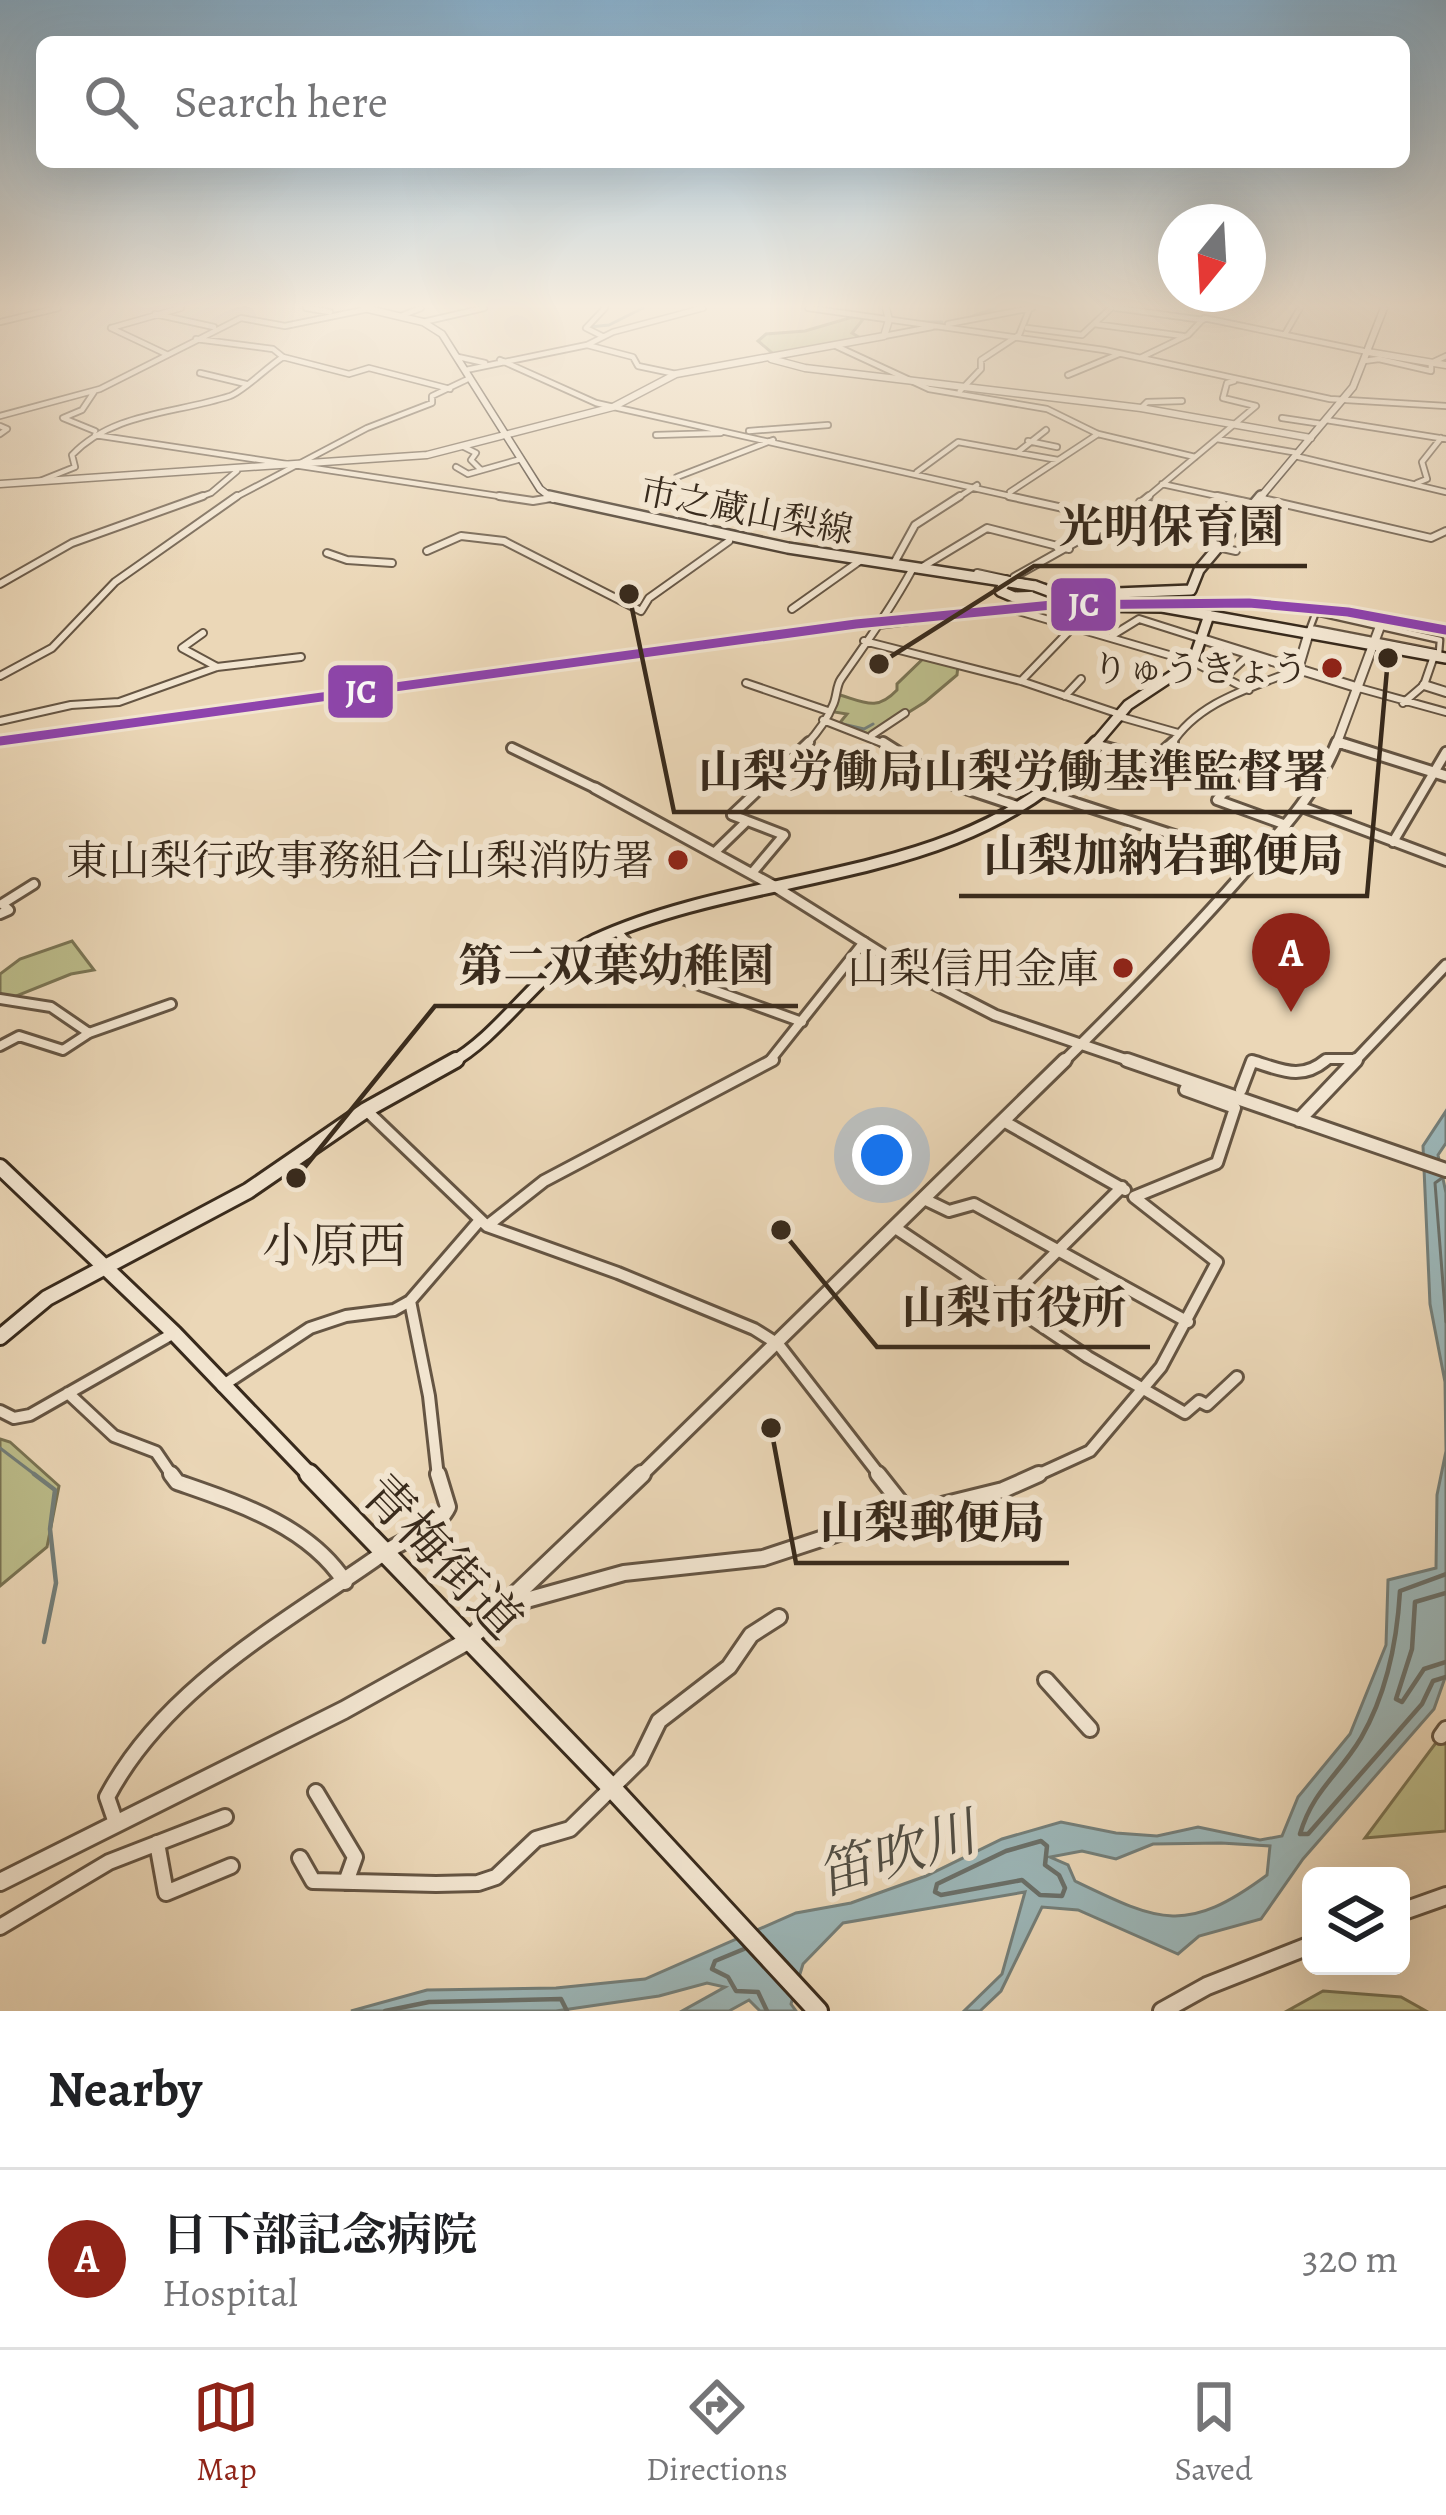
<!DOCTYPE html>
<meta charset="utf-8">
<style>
:root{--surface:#fff;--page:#f6f6f6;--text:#202124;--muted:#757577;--line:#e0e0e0;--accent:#8f2418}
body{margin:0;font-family:Alegreya,"Noto Serif JP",serif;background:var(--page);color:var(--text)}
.controls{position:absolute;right:36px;bottom:36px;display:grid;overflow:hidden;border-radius:18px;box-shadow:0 12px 48px #0002}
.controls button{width:108px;height:108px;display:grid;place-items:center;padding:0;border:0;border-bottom:3px solid var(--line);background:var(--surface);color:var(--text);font:60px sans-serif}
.compass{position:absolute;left:1158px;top:204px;width:108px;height:108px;border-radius:50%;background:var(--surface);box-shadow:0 12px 48px #0002;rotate:198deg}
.you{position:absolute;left:882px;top:1155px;width:42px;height:42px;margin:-30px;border:9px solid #fff;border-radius:50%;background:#1a73e8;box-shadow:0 0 0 18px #1a73e833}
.badge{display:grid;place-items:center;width:78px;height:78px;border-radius:50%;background:var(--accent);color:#fff;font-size:39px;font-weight:700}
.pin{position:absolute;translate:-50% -99px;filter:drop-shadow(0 3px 6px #0008)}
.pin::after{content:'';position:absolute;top:63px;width:42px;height:36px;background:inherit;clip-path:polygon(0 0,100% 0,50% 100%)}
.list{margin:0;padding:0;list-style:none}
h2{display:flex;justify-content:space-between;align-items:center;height:156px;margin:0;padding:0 48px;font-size:51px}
h2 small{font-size:39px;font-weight:400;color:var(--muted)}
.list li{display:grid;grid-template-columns:78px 1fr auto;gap:36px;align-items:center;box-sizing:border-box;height:180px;padding:0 48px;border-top:3px solid var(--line)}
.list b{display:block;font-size:45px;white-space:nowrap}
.list p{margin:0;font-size:39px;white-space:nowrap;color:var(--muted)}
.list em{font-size:39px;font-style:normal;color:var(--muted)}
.icon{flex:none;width:66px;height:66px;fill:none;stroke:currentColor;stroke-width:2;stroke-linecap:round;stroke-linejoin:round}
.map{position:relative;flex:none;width:1446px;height:2011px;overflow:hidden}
.search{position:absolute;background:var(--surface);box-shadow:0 12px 48px #0002;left:36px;right:36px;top:36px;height:132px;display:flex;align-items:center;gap:30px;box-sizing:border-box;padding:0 42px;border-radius:18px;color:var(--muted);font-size:45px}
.sheet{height:336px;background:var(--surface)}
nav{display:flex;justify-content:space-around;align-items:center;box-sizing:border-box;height:168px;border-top:3px solid var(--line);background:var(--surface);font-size:33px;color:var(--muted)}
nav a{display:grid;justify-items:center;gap:6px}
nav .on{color:var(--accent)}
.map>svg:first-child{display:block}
.green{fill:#bcbd8b;stroke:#7a7454;stroke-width:3}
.water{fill:#9cb7b9;stroke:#747f7a;stroke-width:3;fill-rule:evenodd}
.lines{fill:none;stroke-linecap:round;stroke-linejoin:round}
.shore-far1{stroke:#6a706a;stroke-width:3}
.shore{stroke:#6a706a;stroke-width:4.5}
.stream-far1{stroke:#747f7a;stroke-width:3}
.stream{stroke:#747f7a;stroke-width:4.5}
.pedestrian-casing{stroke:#655543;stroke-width:9}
.minor-far4-casing{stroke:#655543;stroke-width:8}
.minor-far3-casing{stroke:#655543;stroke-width:10}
.minor-far2-casing{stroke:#655543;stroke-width:14}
.minor-far1-casing{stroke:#655543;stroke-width:16}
.minor-casing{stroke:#655543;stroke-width:20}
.tertiary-far4-casing{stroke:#655543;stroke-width:9}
.tertiary-far3-casing{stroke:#655543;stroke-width:12}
.tertiary-far2-casing{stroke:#655543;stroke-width:15}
.tertiary-far1-casing{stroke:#655543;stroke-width:18}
.tertiary-casing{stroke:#655543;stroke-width:22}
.secondary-far4-casing{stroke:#382a1c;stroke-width:9}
.secondary-far3-casing{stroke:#382a1c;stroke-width:14}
.secondary-far2-casing{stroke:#382a1c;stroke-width:16}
.secondary-far1-casing{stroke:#382a1c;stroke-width:20}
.secondary-casing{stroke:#382a1c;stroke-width:24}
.pedestrian{stroke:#f2e5d0;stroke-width:4.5}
.minor-far4{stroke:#f2e5d0;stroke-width:4.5}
.minor-far3{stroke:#f2e5d0;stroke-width:6}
.minor-far2{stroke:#f2e5d0;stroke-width:8}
.minor-far1{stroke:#f2e5d0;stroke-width:10}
.minor{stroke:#f2e5d0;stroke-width:14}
.tertiary-far4{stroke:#f2e5d0;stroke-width:6}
.tertiary-far3{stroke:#f2e5d0;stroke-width:8}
.tertiary-far2{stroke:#f2e5d0;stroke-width:9}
.tertiary-far1{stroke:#f2e5d0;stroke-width:12}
.tertiary{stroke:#f2e5d0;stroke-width:16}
.secondary-far4{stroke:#f2e5d0;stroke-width:6}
.secondary-far3{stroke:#f2e5d0;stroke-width:9}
.secondary-far2{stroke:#f2e5d0;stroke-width:10}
.secondary-far1{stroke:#f2e5d0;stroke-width:14}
.secondary{stroke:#f2e5d0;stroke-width:18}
.secondary-bridge-casing{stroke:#382a1c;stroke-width:14;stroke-linecap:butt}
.secondary-bridge{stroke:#f2e5d0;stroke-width:9}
.rail-1-casing{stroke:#f2e5d0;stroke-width:15}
.rail-1{stroke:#8e44ad;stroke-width:9}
.poi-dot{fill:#8f2418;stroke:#f2e5d0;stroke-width:4.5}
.labels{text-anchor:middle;stroke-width:12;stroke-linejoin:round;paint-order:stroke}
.far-street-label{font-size:36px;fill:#382a1c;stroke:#f2e5d0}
.far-poi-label{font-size:36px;fill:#382a1c;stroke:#f2e5d0;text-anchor:end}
.poi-label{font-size:42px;fill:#382a1c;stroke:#f2e5d0;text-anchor:end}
.quarter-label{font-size:48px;fill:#382a1c;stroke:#f2e5d0}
.near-street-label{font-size:51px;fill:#382a1c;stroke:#f2e5d0}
.near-water-label{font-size:54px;font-style:italic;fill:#514d43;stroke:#f2e5d0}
.leader{fill:none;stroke:#382a1c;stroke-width:4.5}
.callout-dot{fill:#382a1c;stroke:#f2e5d0;stroke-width:4.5}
.callout-label{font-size:45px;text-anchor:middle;font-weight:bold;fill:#382a1c;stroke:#f2e5d0;stroke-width:12;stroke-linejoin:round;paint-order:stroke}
.line-badge{stroke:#f2e5d0;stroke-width:4.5}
.badge-label{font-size:33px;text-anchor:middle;font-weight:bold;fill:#fff}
</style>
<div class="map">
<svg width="1446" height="2011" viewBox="0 0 1446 2011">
<rect width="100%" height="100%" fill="#ebd7b7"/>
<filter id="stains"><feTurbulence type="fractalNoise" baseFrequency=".00167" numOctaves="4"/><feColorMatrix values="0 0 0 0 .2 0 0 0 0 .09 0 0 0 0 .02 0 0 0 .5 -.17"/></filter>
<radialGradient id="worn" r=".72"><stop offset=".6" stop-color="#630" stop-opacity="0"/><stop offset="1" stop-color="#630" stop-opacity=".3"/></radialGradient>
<!-- green -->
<path class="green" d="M856,316L865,317L852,333L864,340L777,357L758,341L766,334L805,331Z
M926,656L958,665L957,675L925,702L872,735L838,725L847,714L828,711L840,695C866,703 877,711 897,690V684Z
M72,941L94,970L71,974L9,999L0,996V974L20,959Z
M0,1439L10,1442L59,1486L47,1547L0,1586Z
M1446,1729V1831L1365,1838L1441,1736Z
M1323,1991L1401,1997L1426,2011H1287Z"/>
<!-- water -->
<path class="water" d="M1446,1111V1143L1438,1155L1446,1193V1675L1434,1709L1303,1859L1261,1919L1199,1936L1178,1954L1078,1910L1042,1907L1001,1991L980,2011H964L1002,1974L1025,1892L843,1923L803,1964L791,2004L796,2011H760L749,2000L729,2011H682L725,1987L707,1983L659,1996L556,2011H351L427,1990L556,1988L645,1979L796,1913L851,1903L926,1876L1002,1839L1061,1822L1116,1833L1157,1836L1198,1827L1260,1840L1282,1836L1298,1797L1350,1734L1386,1645L1388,1580L1436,1568L1437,1495L1446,1451L1445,1382L1430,1304L1423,1146ZM1221,1843L1270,1846L1267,1875C1186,1935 1160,1922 1075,1881L1068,1865L1050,1857L1082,1851L1116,1859L1153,1844Z"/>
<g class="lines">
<!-- shore-far1 -->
<path class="shore-far1" d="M1442,1178L1435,1183L1446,1322"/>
<!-- shore -->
<path class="shore" d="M1446,1574L1400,1591C1397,1642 1387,1693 1361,1738C1339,1775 1313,1790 1300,1834H1308L1422,1704L1433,1681L1446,1677
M1446,1593L1415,1602L1412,1649L1396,1699L1402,1702L1424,1669L1446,1662
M1041,1841L1047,1846L1045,1865L1059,1875L1065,1888L1062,1896L1040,1895L1022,1880L941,1895L935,1892L937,1884L1006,1851Z
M744,1949L715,1961L712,1969L728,1977L736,1991L758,1992L767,2011
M385,2011L429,2002L561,1999L567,2011"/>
<!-- stream-far1 -->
<path class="stream-far1" d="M973,316L996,308
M919,322H942
M589,327L609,325L643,308
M834,722L864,729L873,724
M0,1448L38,1477"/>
<!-- stream -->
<path class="stream" d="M34,1474L55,1490L50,1529L56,1583L44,1642"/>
<defs>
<path id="pedestrian" d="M1316,612L1440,640L1439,653L1310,628Z"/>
<path id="minor-far4" d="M306,308L330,312
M808,308L1104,350L1330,399L1446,406
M1116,308L1203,320
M155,314L214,327
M401,316L421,308
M0,322L58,308
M423,322L484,308
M948,324L1032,308
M1094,324L1183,336
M111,328L181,308
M111,328L166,354
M1027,328L1082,335L1111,308
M1285,334L1300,308
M602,336L586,328L605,308
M884,336L932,327
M196,339L273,349L283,357L349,374L369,368L450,389
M587,345L633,357L638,366L676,374
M836,346L929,389L1047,409L1098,434L1195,457
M458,357L485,363
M1142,357L1188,335L1204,318L1368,352
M500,360L596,403L1023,499
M1364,361L1379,359L1431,371V363L1446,356
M466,370L587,345L613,332L703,308
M200,373L246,384
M1068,375L1119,354
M960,391L981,369V360L1019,335L1029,310
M94,392L82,410L63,418L95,431
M1141,408L1147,402L1182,401
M0,416L100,389L241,318L285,326L373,308
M1282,418L1322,424
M1326,420L1446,439
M0,426L7,429L0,434
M749,431L828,425
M95,435L518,499
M656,435L721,433
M1217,439L1298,453
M1028,441L1057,447
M464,447L476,453L471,460L481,470
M1018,452L1046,430
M1295,456L1446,492
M456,467L468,474L521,459
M917,472L958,442L1058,460
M677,477L773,440
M40,481L75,467L72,455C113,412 175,414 230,396C244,391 267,367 283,357
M1417,483L1427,479L1422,462L1441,438
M1162,484L1231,499
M1010,492L1098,434
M195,499L211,493L237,471
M232,499L367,428L432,403V396L470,378
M546,499L551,498
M956,499L977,485
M1145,499L1256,406L1223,398L1227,383L1234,381"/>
<path id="minor-far3" d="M499,496L533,501L551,498
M1009,496L1117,520
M1217,496L1255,504
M1259,498L1431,538L1446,531
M1140,502L1239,523
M1218,547L1236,551
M427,551L461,536L504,541L641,611L649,598L729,541
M327,553L347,560L392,563
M893,565L915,525L960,496
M919,569L987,528L1069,549
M977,573L1075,594
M1014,577L1128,513L1149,496
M0,584L72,543L203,496
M792,609L861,560
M878,625L1008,608L1193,662L1249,690
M203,633L182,648L217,667
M1113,635L1139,619L1202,639
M864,641L1021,681L1119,714
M0,676L52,648L115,582L237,496
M1225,677L1250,654
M1021,681L1075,625
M746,683L828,711
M1359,688L1446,712
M1065,696L1081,679
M1403,703L1424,685L1434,656
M1118,716L1178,733
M823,720L887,745
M0,721L71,705L119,702L217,667L301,657
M872,735L905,713
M806,745C817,733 827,720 833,705C837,697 836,686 841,679C866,643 892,607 913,568
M1171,745C1198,701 1252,688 1298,669"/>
<path id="minor-far2" d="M883,742L948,783L1020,807
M1095,744L1153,760L1173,742
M512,748L595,788
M994,756L1057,780
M1153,760L1233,782L1217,800L1286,825
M1042,792L1254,861
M1302,807L1446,861
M1393,842L1446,752
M715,852L747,821
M752,873L784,835L732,815L809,742
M0,914L9,910L2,904L34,884
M617,931L633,950L627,959L802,1022
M0,999L51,1007L89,1033
M0,1046L19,1036L63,1050L89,1033L171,1004
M768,1063L864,942
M1251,1063H1260
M1323,1063L1328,1059H1356"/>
<path id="minor-far1" d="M1241,1090L1252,1061C1282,1070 1301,1081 1326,1060
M366,1110L487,1226L618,1273L754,1329L778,1344L881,1477
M1005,1122L1125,1190
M926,1200L949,1211L974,1204L1188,1322
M487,1226L544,1181L773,1060
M897,1229L1088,1357L1185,1413L1199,1401L1207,1405L1237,1377
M410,1301L429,1396L438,1477
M1006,1302L1122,1187
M222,1386L310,1328L346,1316L394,1310L410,1301L480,1220
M68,1393L114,1436L156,1452L173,1477
M0,1411L14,1418L30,1415L174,1333
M1033,1477L1090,1451L1161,1367L1217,1262L1134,1197L1217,1163L1235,1108L1185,1090L1188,1083"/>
<path id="minor" d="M171,1474L177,1482C237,1503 308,1525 345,1582
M878,1474L908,1512
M512,1604L624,1573L763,1558L869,1523L1003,1490L1039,1474
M1046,1680L1090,1729
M1441,1736L1446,1729
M316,1792L355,1857L346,1882
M116,1823L107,1797C165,1687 283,1624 382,1554C403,1540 438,1529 448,1507L438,1474
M157,1843L166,1893L231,1866
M300,1858L313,1881L436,1884L478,1883L496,1877L536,1839L570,1829L640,1760L659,1721L729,1667L751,1635L779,1617
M0,1927L109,1862L225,1817"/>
<path id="tertiary-far4" d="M1368,352L1446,365
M771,359L805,368L1141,408L1311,438
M0,484L427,455L613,407L676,374L884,336L889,320L886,308"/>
<path id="tertiary-far3" d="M1202,639L1359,688
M1298,669L1309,632
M1424,685L1446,692
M1338,742L1346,745
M1336,745L1379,629"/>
<path id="tertiary-far2" d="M1338,742L1446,776
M595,788L774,886L911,972L995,1015L1136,1063
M1062,1063C1124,1002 1184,941 1241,876C1278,834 1316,795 1337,742
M1353,1063L1446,965"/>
<path id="tertiary-far1" d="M1127,1060L1446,1170
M1299,1120L1356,1060
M639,1477L1065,1060"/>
<path id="tertiary" d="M0,1882L344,1710L466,1642L642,1474
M1401,1912L1446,1896
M1162,2011L1207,1986L1311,1945"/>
<path id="secondary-far4" d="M364,308L423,322L442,334L540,489L553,499
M1259,499L1353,387L1384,308"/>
<path id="secondary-far3" d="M549,496L788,548L1035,586
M1006,581L1000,591L1014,597L1191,590L1199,570L1261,496
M1089,606L1162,607L1446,658
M1094,745L1128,705L1193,662L1209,615"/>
<path id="secondary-far2" d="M450,1063C501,1036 543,964 595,940C758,865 970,888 1096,742"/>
<path id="secondary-far1" d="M0,1167L174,1333L312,1477
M0,1337L47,1298L248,1191L366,1110L456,1060"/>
<path id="secondary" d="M309,1474L611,1787L818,2011"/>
</defs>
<!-- pedestrian casing -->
<use href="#pedestrian" class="pedestrian-casing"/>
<!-- minor-far4 casing -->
<use href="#minor-far4" class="minor-far4-casing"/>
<!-- minor-far3 casing -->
<use href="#minor-far3" class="minor-far3-casing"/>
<!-- minor-far2 casing -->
<use href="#minor-far2" class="minor-far2-casing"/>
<!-- minor-far1 casing -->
<use href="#minor-far1" class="minor-far1-casing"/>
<!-- minor casing -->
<use href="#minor" class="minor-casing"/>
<!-- tertiary-far4 casing -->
<use href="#tertiary-far4" class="tertiary-far4-casing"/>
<!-- tertiary-far3 casing -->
<use href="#tertiary-far3" class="tertiary-far3-casing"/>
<!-- tertiary-far2 casing -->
<use href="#tertiary-far2" class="tertiary-far2-casing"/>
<!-- tertiary-far1 casing -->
<use href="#tertiary-far1" class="tertiary-far1-casing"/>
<!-- tertiary casing -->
<use href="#tertiary" class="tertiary-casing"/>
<!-- secondary-far4 casing -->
<use href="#secondary-far4" class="secondary-far4-casing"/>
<!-- secondary-far3 casing -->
<use href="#secondary-far3" class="secondary-far3-casing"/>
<!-- secondary-far2 casing -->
<use href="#secondary-far2" class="secondary-far2-casing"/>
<!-- secondary-far1 casing -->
<use href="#secondary-far1" class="secondary-far1-casing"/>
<!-- secondary casing -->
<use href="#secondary" class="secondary-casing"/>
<!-- pedestrian -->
<use href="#pedestrian" class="pedestrian"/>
<!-- minor-far4 -->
<use href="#minor-far4" class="minor-far4"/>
<!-- minor-far3 -->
<use href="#minor-far3" class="minor-far3"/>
<!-- minor-far2 -->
<use href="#minor-far2" class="minor-far2"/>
<!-- minor-far1 -->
<use href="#minor-far1" class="minor-far1"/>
<!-- minor -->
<use href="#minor" class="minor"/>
<!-- tertiary-far4 -->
<use href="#tertiary-far4" class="tertiary-far4"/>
<!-- tertiary-far3 -->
<use href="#tertiary-far3" class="tertiary-far3"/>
<!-- tertiary-far2 -->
<use href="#tertiary-far2" class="tertiary-far2"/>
<!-- tertiary-far1 -->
<use href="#tertiary-far1" class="tertiary-far1"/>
<!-- tertiary -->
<use href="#tertiary" class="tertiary"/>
<!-- secondary-far4 -->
<use href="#secondary-far4" class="secondary-far4"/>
<!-- secondary-far3 -->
<use href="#secondary-far3" class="secondary-far3"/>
<!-- secondary-far2 -->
<use href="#secondary-far2" class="secondary-far2"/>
<!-- secondary-far1 -->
<use href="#secondary-far1" class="secondary-far1"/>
<!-- secondary -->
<use href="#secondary" class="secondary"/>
<defs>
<path id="secondary-bridge" d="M1035,586L1089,606"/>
</defs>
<!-- secondary-bridge casing -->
<use href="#secondary-bridge" class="secondary-bridge-casing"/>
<!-- secondary-bridge -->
<use href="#secondary-bridge" class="secondary-bridge"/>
<defs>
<path id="rail-1" d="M0,741L856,624L1052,605L1249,603L1348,612L1446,630"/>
</defs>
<!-- rail-1 casing -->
<use href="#rail-1" class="rail-1-casing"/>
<!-- rail-1 -->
<use href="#rail-1" class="rail-1"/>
</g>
<!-- sky -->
<linearGradient id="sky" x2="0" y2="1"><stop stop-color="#89b5d5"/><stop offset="0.52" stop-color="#f6eddf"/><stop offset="1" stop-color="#f6eddf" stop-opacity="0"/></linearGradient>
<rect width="1446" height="589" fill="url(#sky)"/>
<!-- markers -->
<g class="poi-dot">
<circle cx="1332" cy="668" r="12"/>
<circle cx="678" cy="860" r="12"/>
<circle cx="1123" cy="968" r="12"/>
</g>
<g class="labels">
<!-- far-street labels -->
<g class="far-street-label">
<text transform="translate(747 510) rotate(11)" y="13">市之蔵山梨線</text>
</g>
<!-- far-poi labels -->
<g class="far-poi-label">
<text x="1308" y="681">りゅうきょう</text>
</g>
<!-- poi labels -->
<g class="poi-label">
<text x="654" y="875">東山梨行政事務組合山梨消防署</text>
<text x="1099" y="983">山梨信用金庫</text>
</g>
<!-- quarter labels -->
<g class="quarter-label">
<text x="334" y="1262">小原西</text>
</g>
<!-- near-street labels -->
<g class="near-street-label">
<text transform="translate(443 1556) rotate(46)" y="18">青梅街道</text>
</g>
<!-- near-water labels -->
<g class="near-water-label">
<text transform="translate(896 1853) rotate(-17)" y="19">笛吹川</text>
</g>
</g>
<!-- callouts -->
<path class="leader" d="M879 664L1034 566H1307M629 594L674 812H1352M1388 658L1367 896H959M296 1178L435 1006H798M781 1230L877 1347H1150M771 1428L796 1563H1069"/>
<g class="callout-dot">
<circle cx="879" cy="664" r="12"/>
<circle cx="629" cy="594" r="12"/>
<circle cx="1388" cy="658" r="12"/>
<circle cx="296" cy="1178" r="12"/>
<circle cx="781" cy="1230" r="12"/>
<circle cx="771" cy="1428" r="12"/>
</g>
<g class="callout-label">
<text x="1171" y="542">光明保育園</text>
<text x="1013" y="787">山梨労働局山梨労働基準監督署</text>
<text x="1163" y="871">山梨加納岩郵便局</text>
<text x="616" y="981">第二双葉幼稚園</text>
<text x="1014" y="1323">山梨市役所</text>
<text x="932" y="1538">山梨郵便局</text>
</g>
<g class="line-badge">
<rect x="1049" y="576" width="69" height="57" rx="12" fill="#8e44ad"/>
<rect x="326" y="663" width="69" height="57" rx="12" fill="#8e44ad"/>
</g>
<g class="badge-label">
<text x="1084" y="616">JC</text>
<text x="361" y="703">JC</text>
</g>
<rect width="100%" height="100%" filter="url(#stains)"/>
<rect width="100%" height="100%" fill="url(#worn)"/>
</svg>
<div class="controls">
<button><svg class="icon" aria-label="layers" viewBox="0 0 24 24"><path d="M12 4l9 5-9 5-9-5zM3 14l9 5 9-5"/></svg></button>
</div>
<svg class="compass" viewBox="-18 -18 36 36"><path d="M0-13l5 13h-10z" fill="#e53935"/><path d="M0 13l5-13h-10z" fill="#757577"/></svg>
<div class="you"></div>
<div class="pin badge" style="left:1291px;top:1012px">A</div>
<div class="search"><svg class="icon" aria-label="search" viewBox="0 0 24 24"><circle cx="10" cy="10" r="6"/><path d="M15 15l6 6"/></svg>Search here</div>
</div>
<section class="sheet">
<h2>Nearby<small></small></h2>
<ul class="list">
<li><span class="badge">A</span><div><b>日下部記念病院</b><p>Hospital</p></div><em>320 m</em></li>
</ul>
</section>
<nav>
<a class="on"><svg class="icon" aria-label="map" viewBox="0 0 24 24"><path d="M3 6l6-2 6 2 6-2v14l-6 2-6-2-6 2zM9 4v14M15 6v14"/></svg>Map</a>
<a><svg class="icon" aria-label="directions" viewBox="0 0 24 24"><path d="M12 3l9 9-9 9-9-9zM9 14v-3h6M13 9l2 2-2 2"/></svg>Directions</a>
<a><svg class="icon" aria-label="saved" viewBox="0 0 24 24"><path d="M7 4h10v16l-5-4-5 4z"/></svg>Saved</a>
</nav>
